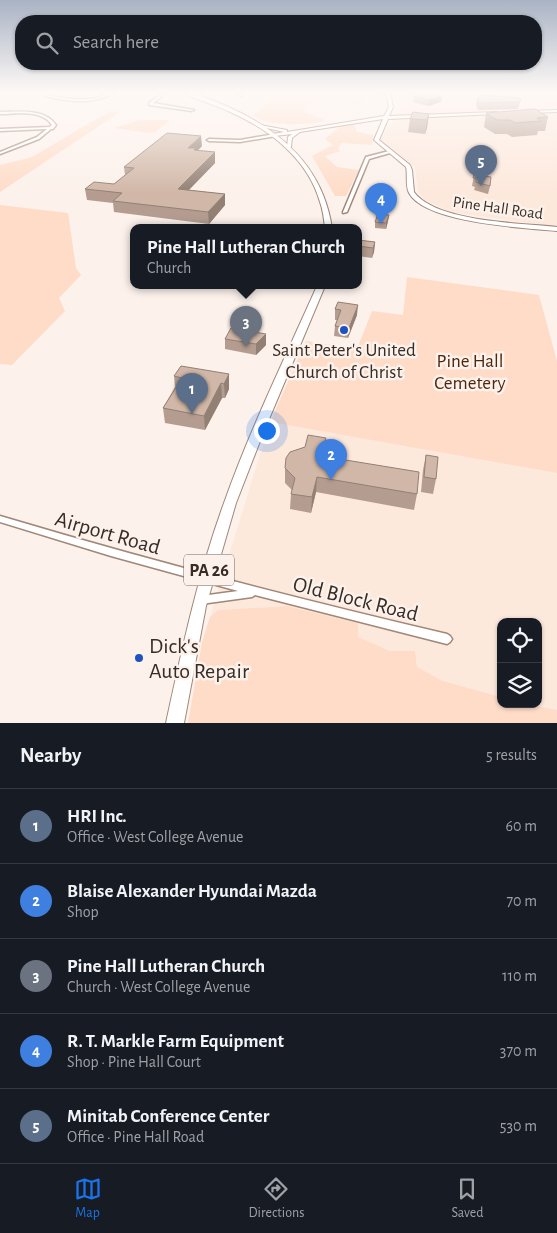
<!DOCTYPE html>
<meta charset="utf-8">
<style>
:root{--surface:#171b24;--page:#242831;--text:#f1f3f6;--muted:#9ea1a6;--line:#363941;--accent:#1a73e8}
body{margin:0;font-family:"Alegreya Sans",sans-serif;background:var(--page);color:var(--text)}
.controls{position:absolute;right:15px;bottom:15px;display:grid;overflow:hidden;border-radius:10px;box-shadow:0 1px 4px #0004}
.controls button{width:45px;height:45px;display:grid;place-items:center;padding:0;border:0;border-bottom:1px solid var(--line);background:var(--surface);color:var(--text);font:25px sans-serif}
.you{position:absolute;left:266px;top:430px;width:18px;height:18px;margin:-12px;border:4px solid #fff;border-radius:50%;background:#1a73e8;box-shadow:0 0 0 8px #1a73e833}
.badge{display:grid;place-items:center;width:32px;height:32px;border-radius:50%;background:var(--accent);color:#fff;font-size:16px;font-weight:700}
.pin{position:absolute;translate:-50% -41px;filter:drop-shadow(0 1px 2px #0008)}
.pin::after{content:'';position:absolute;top:26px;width:18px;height:15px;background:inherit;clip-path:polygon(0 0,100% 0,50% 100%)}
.popup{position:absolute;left:130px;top:224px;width:232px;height:65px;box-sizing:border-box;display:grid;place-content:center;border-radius:10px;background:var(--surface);filter:drop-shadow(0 1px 4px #0005);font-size:16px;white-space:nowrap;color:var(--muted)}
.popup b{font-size:19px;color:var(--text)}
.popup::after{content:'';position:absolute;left:50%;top:100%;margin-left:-10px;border:10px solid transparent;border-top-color:var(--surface)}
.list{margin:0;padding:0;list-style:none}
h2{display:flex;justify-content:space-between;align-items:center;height:65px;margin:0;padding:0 20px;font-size:21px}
h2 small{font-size:16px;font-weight:400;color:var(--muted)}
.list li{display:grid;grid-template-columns:32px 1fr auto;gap:15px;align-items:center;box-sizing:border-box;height:75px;padding:0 20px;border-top:1px solid var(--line)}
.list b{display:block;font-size:19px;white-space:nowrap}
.list p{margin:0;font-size:16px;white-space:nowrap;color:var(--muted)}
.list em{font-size:16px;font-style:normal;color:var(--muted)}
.icon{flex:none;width:28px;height:28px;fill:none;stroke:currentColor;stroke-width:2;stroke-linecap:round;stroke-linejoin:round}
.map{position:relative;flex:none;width:557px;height:723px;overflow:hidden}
.search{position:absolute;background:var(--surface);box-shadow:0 1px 4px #0004;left:15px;right:15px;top:15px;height:55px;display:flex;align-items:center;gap:12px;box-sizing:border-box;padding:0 18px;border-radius:20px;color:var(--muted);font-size:19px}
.sheet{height:440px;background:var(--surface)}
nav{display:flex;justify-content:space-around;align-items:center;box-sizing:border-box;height:70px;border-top:1px solid var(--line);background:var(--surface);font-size:14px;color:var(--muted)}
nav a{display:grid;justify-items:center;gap:2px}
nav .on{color:var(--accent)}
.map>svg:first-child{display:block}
.built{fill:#fde8dc}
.green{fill:#fedcc8}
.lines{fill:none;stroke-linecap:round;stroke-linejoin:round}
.street-casing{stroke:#a08778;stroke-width:3}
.secondary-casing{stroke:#a08778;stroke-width:2}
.primary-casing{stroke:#a08778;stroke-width:2}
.street{fill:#fff;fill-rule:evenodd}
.secondary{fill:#fff;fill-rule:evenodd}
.primary{fill:#fff;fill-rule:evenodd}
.wall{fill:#b49d90}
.shaded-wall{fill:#928075}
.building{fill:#d1b7a7;stroke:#928075}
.poi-dot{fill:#1e52bf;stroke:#fcf1eb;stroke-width:2}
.labels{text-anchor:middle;stroke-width:5;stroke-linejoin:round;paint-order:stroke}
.far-street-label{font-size:16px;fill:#372d27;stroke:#fcf1eb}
.shield{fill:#fcf1eb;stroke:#726862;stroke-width:1}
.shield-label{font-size:18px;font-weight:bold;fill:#372d27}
.poi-label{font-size:19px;fill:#372d27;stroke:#fcf1eb}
.park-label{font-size:19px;fill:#4d270c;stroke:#fcf1eb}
.near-street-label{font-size:22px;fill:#372d27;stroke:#fcf1eb}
.near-poi-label{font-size:22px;fill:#372d27;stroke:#fcf1eb;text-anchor:start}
</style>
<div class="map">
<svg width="557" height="723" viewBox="0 0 557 723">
<rect width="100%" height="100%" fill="#fcf1eb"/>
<!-- built -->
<path class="built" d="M393,92H557V232L542,230L536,224L451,212L425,200L418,192L415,167L381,140L383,135L398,113L395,112L397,106Z
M270,422L557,473V710L528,704H538V622H501V697L443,681L417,667L415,651H390L358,637V623L287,606L218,610L210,617Z"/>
<!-- green -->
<path class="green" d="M278,92H368L364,103L360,106C342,97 318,96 302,110L326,121C304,125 273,127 253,116Z
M110,111L120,112L0,192V165L32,157Z
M140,120H170L155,132L149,133L114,128Z
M354,124L357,132L373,135L372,145L342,143L338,148L340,151L325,156L337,167L359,170L346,196H335L312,156L333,145L325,139L342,125Z
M0,205L68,213L76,268L81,275L59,298L65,311L12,365L0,364Z
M407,277L539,295L557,361V473L270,422L306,341L357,349L372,311L403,315Z
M287,606L358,623V637L390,651H415L417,667L443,681L501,697V704H528L557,710V723H188L202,642L210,617L218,610Z"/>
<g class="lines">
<defs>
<path id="street" d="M48,92H50L48,95C64,99 81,101 97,98C104,96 110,92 116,92C95,105 68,102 45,96Z
M164,92H167L153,103L194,110L192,111L149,105V103Z
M234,92H237L243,95L241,96Z
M374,92L389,93L388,94L375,93Z
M0,112C19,112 44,108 56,125L53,129H51L39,139L0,154V152L37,137L47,129L0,131V129L49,127L52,125C42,109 16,114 0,114Z
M275,134L277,135L276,136L240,142L209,141L207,140L209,139L240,140Z
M389,151H390V153L369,159L347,212L343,213V212L366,157Z
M0,516C148,560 297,599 447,634L450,636L452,639L450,642L447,644L255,595L252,597L201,604L198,603L196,600L198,597L201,596L238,591L111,556L0,522Z"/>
<path id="secondary" d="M386,92H390L393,107L389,116L496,112L498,113L496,114L388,119L379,140L410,165L412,170L414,192C436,222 521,223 557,227V231C525,228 425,223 409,193C405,185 408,175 406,167L374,140L383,119L300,132L292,138L291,147L289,148L287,147L288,137L292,134L275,136H273V134L284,132L258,126L260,125L287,130V132L384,116L389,107Z
M557,110V112L529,113L527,112L529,111Z"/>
<path id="primary" d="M181,92C195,92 211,100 224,105C280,129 323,166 332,228H325C324,219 323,210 320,202C308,159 269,129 230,112C217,105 192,99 181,92Z
M317,286H325L264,431L236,503L206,606L184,723H166C182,649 198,574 224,503C250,429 285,358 317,286Z"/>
</defs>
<!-- street casing -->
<use href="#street" class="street-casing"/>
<!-- secondary casing -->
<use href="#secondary" class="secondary-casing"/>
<!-- primary casing -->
<use href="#primary" class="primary-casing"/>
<!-- street -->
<use href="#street" class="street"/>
<!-- secondary -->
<use href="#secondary" class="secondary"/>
<!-- primary -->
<use href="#primary" class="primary"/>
</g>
<!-- wall -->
<path class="wall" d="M413,96L441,102L428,106L413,102Z
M477,99L520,102L518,109L478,110L476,105Z
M486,113L548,117L545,131H538L537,135L512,137L507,134H495L484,127Z
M429,114L427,128L425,134L408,132L410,119Z
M202,146L197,151L215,152V163L189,190L225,194V205L209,224L114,212L113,203L87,200L85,189L114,184L125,175L124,167Z
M475,170L484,176L490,186L488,194L474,190L475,187L472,186Z
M389,215L388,221L386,229L375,228V222Z
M358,240L375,242L374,252L372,258L358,256Z
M338,302L357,315L348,338L334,336L335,326L337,320H335V309Z
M266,334V345L256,355L225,349V339Z
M229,374V389L225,398H222L205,430L165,423L163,408L175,387L174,376Z
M326,438L324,456L417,494L414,510L316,492L311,513L290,509L291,494L292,490L285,483V468Z
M426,455L436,479L433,494L421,492L423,470Z"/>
<!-- shaded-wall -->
<path class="shaded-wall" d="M442,96L441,102L428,106L429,100Z
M429,114L427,128L425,134L427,120Z
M201,136L202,146L196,152L188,148Z
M215,152V163L179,200L178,189Z
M225,194V205L209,224L208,212Z
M389,215L388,221L386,229V223Z
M375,242L374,252L372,258L373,248Z
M358,305L357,315L348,338L349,328Z
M266,334V345L256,355V344Z
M229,374V389L225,398L224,384Z
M221,383L222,398L205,430L204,416Z
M326,438L325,453L320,471L321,456Z
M317,477L316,492L311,513L312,497Z"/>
<!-- building -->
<path class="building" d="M425,92L442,96L429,100L413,96Z
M483,95L520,98V102L479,103L477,99Z
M535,109L548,117L537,118L541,121L515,123L510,120H497L486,113Z
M413,112L429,114L427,120L410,119Z
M167,133L201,136L188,148H196L194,150L215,152L178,189L225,194L208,212L113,201L122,193L85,189L94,182L114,184L134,168L124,167Z
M475,170L485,171L484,176L491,177L490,186L476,182V178H473Z
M378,214L389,215L386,223L375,222Z
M358,240L375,242L373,248L358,246Z
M338,302L358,305L349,328L335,326L341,310L335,309Z
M231,328L266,334L256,344L225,339Z
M181,366L229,374L224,384L221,383L204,416L163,408L182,378L174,376Z
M308,435L326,438L321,456L419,472L417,494L317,477L312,497L291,494L295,478L285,468L286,458L290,452L305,447Z
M426,455L438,457L436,479L424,477Z"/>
<!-- sky -->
<linearGradient id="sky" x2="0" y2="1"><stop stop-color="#a9b3c4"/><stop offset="0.48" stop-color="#fef9f6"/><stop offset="1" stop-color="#fef9f6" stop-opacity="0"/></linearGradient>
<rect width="557" height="193" fill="url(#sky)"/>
<!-- markers -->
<g class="poi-dot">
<circle cx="344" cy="330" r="5"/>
<circle cx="139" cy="658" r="5"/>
</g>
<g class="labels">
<!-- far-street labels -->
<g class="far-street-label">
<text transform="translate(498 207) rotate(8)" y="6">Pine Hall Road</text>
</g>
<!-- shield labels -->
<rect class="shield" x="184" y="554.5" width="50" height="31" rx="4"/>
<g class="shield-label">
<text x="209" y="576">PA 26</text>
</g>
<!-- poi labels -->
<g class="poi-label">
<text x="344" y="356">Saint Peter's United<tspan x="344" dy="22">Church of Christ</tspan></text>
</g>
<!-- park labels -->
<g class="park-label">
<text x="470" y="367">Pine Hall<tspan x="470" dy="22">Cemetery</tspan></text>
</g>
<!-- near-street labels -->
<g class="near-street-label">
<text transform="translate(108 532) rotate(16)" y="8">Airport Road</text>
<text transform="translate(356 598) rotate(14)" y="8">Old Block Road</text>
</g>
<!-- near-poi labels -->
<g class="near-poi-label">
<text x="149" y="653">Dick's<tspan x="149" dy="25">Auto Repair</tspan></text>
</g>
</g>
</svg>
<div class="controls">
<button><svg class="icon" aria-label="locate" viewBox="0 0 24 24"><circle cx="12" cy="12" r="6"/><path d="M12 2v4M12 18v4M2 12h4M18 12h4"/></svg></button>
<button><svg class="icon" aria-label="layers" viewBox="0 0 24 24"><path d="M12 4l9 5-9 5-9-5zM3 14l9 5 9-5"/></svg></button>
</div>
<div class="you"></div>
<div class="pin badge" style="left:192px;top:414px;background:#5c6f8a">1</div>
<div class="pin badge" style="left:331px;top:480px;background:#3f7fe0">2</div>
<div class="pin badge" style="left:246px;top:347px;background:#6b7280">3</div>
<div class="popup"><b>Pine Hall Lutheran Church</b>Church</div>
<div class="pin badge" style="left:381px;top:224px;background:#3f7fe0">4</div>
<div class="pin badge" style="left:481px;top:186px;background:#5c6f8a">5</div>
<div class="search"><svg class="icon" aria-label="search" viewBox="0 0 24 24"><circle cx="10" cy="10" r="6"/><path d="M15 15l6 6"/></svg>Search here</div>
</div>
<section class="sheet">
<h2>Nearby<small>5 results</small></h2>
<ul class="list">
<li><span class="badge" style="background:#5c6f8a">1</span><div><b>HRI Inc.</b><p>Office · West College Avenue</p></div><em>60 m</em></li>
<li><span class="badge" style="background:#3f7fe0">2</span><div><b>Blaise Alexander Hyundai Mazda</b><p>Shop</p></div><em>70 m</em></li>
<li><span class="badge" style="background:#6b7280">3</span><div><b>Pine Hall Lutheran Church</b><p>Church · West College Avenue</p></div><em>110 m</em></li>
<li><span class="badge" style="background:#3f7fe0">4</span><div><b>R. T. Markle Farm Equipment</b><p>Shop · Pine Hall Court</p></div><em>370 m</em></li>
<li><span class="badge" style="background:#5c6f8a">5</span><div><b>Minitab Conference Center</b><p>Office · Pine Hall Road</p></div><em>530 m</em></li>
</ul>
</section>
<nav>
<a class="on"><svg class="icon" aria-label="map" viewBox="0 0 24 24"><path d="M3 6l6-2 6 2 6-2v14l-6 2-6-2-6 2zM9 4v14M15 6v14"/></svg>Map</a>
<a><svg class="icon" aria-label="directions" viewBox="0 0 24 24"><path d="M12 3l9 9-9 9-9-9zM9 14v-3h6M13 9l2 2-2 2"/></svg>Directions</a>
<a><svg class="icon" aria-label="saved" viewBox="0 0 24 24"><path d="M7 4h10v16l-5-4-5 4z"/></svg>Saved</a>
</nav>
